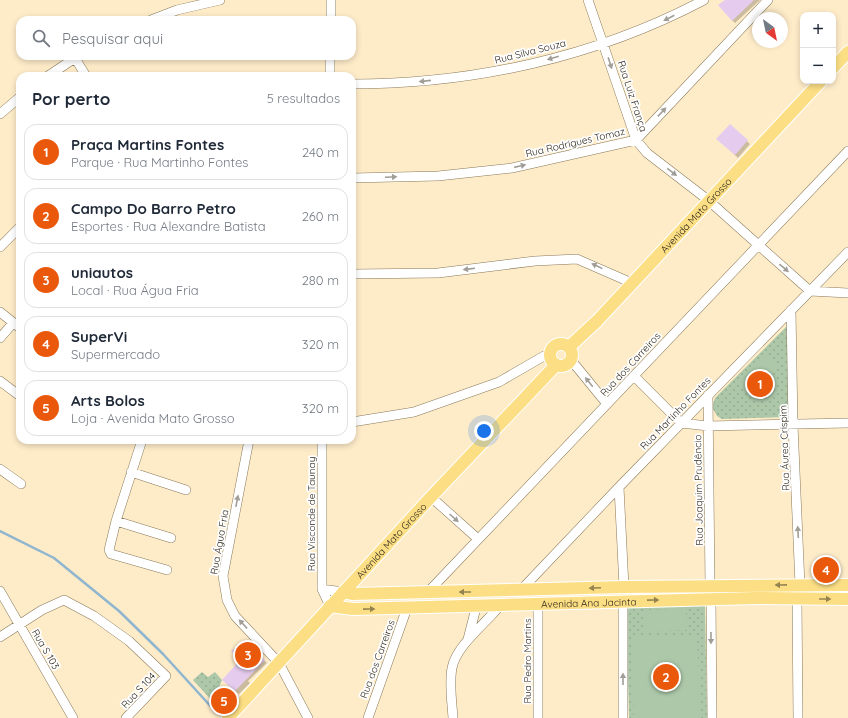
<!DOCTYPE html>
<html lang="pt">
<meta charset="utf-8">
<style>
:root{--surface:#fff;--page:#f2f2f3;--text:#1f2937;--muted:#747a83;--line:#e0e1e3;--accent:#ea580c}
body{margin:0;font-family:Quicksand,sans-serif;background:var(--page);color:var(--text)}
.controls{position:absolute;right:12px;top:12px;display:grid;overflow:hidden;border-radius:8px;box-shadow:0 2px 6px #0003}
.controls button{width:36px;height:36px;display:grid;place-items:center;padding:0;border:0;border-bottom:1px solid var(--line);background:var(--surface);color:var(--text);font:20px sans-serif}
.compass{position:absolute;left:752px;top:12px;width:36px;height:36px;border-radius:50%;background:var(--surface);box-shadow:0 2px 6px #0003;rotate:147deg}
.you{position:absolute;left:484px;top:431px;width:14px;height:14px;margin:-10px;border:3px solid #fff;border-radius:50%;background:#1a73e8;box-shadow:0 0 0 6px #1a73e833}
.badge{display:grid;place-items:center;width:26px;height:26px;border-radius:50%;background:var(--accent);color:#fff;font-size:13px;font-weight:700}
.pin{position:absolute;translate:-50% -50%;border:2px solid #fff;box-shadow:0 1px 4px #0006}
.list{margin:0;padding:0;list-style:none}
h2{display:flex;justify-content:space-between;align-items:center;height:52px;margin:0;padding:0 16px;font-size:17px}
h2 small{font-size:13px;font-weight:400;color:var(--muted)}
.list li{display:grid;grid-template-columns:26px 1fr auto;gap:12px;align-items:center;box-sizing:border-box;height:56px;margin:0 8px 8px;padding:0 8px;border:1px solid var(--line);border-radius:12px}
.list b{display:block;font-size:15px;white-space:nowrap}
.list p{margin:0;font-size:13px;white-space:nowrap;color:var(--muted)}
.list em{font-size:13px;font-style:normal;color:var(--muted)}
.icon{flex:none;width:22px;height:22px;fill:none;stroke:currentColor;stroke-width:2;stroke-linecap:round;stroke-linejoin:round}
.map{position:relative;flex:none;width:848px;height:718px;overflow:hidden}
.search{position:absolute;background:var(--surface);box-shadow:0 2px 6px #0003;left:16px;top:16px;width:340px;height:44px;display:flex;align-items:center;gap:10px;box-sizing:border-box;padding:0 14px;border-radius:12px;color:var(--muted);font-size:15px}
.panel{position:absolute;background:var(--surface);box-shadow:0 2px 6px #0003;left:16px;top:72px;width:340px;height:372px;border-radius:12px}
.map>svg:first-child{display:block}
.grass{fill:url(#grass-dots)}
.pitch{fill:#acc8a9}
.shadow{fill:#0003}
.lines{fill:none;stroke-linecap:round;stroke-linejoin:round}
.stream{stroke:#8fb5cf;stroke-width:2.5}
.building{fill:#e5ccef}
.minor-casing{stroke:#897959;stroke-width:10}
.major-casing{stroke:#fff;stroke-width:14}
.minor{stroke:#fff;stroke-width:9}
.major{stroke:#fcdf85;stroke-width:12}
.oneway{fill:#a19e98}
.oneway2{fill:#968450}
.labels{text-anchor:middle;stroke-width:3.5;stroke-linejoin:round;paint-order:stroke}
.street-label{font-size:10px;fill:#2f281b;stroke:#fff}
</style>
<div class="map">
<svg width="848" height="718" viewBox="0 0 848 718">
<defs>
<pattern id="grass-dots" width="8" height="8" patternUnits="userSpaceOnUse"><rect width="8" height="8" fill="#acc8a9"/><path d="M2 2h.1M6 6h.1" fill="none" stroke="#94ac91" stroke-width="1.8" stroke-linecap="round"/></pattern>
</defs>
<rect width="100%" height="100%" fill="#feecc9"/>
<!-- grass -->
<path class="grass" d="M787,326L790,417L722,419L717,416L712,407L715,398Z
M626,602L705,603L707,718H629Z
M202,672L208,677L215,672L222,680L217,692L221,699L215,704L193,680Z"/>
<!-- pitch -->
<path class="pitch" d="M765,353L778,367L752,393L738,379Z
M686,609L687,630L645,631V610Z
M697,635L701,718H634L631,637Z"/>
<!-- shadow -->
<path class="shadow" d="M727,0H760L735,23L732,20Z
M730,125L750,144L738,158L718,139Z
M245,641L267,663L248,681L250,683L239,694L226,683L241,660Z"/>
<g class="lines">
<!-- stream -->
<path class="stream" d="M0,531L54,558L119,611L163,654L215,711"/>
</g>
<!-- building -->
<path class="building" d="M725,0H754L732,21L718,5Z
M730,124L748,140L735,155L716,139Z
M245,640L265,660L235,691L222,680L240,660L231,651Z"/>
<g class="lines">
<defs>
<path id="minor" d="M588,0L636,140L647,153L708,200L810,291L848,293
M151,20L177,10L220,0
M331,20V0
M75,58L86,76
M48,76L78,56
M330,76V56
M352,84C474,84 596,57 704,0
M0,114L20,97
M352,178L438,176L512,168L636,140L768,0
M0,247L20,227
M352,274L438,273L535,261L577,259L632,283
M791,310L793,425L800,585
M0,312L20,328
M0,338L13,323
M571,360L607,404
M634,376L681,423L708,426L848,423
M0,381L20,396
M708,395L710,586
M352,422L414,412L499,382L544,356L551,357
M142,440L116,521L109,550L111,554L167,570
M249,440L223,576L227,600L235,616L279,663L308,718
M322,440V589L330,606
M0,469L21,484
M131,472L186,490
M619,487L624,587
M431,497L478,539
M116,521L171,538
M322,589L343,592
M0,591L73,718
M520,591L619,487L848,252
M428,592L848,151
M711,599L712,718
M797,599L798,718
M623,601V718
M0,637L42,610L64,600L94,616L129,641L166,676L126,718
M468,639L477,604
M368,718L407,608
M453,718C452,702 449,684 452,668C456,645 488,622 501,604
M538,718V604"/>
<g id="major">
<path d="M833,68L848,52"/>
<circle cx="561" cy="355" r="11"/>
<path id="s1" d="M569,347L597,321L821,81"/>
<path d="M343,592L352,594L624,587L848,585"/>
<path id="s2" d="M330,606L353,609L757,598L848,599"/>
<path id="s3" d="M228,718L431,497L556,365"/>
</g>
</defs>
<!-- minor casing -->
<use href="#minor" class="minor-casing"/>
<!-- major casing -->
<use href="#major" class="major-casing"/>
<!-- minor -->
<use href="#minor" class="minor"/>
<!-- major -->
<use href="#major" class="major"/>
</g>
<!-- one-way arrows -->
<defs><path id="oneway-solid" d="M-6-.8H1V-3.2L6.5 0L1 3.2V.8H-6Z"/></defs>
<g class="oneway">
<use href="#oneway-solid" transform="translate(669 18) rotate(153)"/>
<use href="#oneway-solid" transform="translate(553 58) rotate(164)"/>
<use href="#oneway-solid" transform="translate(610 63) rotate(72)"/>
<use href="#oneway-solid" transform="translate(425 81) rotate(174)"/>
<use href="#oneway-solid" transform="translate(662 112) rotate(-47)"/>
<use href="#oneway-solid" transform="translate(520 166) rotate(-13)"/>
<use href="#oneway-solid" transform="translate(672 172) rotate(38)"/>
<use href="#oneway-solid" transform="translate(391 177) rotate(-2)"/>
<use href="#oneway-solid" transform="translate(597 266) rotate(-154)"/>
<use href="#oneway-solid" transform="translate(784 268) rotate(40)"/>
<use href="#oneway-solid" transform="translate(469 269) rotate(173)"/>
<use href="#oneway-solid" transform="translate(589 382) rotate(-129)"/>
<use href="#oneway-solid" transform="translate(237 501) rotate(-79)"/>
<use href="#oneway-solid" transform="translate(454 518) rotate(42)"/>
<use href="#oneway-solid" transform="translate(798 532) rotate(-93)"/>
<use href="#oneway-solid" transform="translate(243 624) rotate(-133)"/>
<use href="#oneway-solid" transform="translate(711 638) rotate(90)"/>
<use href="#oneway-solid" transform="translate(623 679) rotate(-90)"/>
</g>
<g class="oneway2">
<use href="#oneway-solid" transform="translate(781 585) rotate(179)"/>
<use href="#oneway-solid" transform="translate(595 588) rotate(177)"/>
<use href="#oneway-solid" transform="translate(465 592) rotate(-180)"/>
<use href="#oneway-solid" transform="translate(825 599)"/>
<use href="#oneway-solid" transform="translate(653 600) rotate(-1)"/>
<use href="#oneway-solid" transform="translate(369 609) rotate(-1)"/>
</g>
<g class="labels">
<!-- street labels -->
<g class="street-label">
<text transform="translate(530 51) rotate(-14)" y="4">Rua Silva Souza</text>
<text transform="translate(633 96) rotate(72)" y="4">Rua Luiz França</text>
<text transform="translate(575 142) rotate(-13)" y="4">Rua Rodrigues Tomaz</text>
<text dy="4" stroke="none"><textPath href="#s1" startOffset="183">Avenida Mato Grosso</textPath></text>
<text transform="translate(630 364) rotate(-47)" y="4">Rua dos Carreiros</text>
<text transform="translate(675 413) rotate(-46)" y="4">Rua Martinho Fontes</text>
<text transform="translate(784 448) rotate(-92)" y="4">Rua Áurea Crispim</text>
<text transform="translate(698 490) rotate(-91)" y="4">Rua Joaquim Prudêncio</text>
<text transform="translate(311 514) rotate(-90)" y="4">Rua Visconde de Taunay</text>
<text dy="4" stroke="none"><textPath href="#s3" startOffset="241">Avenida Mato Grosso</textPath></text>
<text transform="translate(219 542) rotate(-80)" y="4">Rua Água Fria</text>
<text dy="4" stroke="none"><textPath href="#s2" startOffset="259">Avenida Ana Jacinta</textPath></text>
<text transform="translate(46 649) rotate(60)" y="4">Rua S 103</text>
<text transform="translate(377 659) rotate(-70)" y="4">Rua dos Carreiros</text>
<text transform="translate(527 661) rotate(-90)" y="4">Rua Pedro Martins</text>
<text transform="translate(138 690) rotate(-47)" y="4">Rua S 104</text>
</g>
</g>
</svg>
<div class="controls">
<button>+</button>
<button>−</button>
</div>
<svg class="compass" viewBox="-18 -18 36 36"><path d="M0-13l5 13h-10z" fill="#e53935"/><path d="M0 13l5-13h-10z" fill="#747a83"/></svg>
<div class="you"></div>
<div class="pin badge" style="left:760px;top:384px">1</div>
<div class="pin badge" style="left:666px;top:677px">2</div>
<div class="pin badge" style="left:248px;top:655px">3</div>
<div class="pin badge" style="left:826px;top:570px">4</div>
<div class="pin badge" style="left:224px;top:701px">5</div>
<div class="search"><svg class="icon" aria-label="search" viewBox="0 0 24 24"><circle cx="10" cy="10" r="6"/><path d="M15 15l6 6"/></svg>Pesquisar aqui</div>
<section class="panel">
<h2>Por perto<small>5 resultados</small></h2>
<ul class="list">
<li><span class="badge">1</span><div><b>Praça Martins Fontes</b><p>Parque · Rua Martinho Fontes</p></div><em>240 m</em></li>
<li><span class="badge">2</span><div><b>Campo Do Barro Petro</b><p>Esportes · Rua Alexandre Batista</p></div><em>260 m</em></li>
<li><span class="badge">3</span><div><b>uniautos</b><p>Local · Rua Água Fria</p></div><em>280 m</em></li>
<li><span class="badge">4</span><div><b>SuperVi</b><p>Supermercado</p></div><em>320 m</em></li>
<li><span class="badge">5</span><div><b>Arts Bolos</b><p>Loja · Avenida Mato Grosso</p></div><em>320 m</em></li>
</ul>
</section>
</div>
